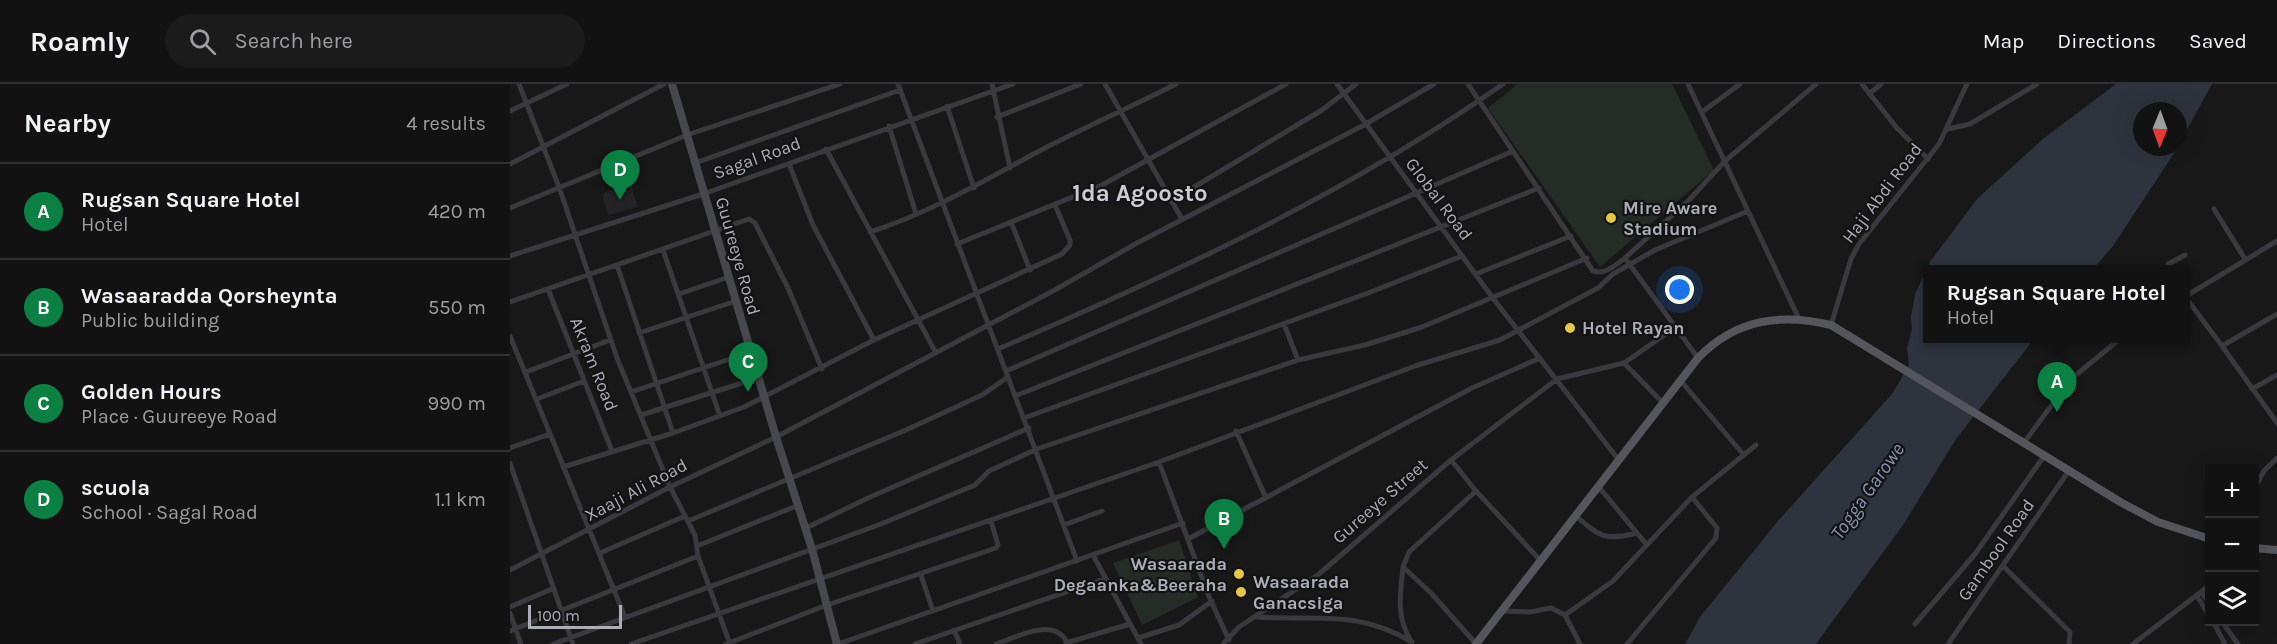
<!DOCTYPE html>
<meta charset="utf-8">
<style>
:root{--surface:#121213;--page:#1b1b1c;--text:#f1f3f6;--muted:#9c9ea0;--line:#313233;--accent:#0b8043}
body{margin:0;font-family:Karla,sans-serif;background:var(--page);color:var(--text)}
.controls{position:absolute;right:18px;bottom:18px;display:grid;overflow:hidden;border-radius:0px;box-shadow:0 6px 24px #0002}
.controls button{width:54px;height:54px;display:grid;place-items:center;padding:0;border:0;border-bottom:2px solid var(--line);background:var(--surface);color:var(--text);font:30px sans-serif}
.compass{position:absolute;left:1623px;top:18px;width:54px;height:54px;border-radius:50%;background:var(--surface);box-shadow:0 6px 24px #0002;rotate:181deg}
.scale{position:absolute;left:18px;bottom:15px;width:94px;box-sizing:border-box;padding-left:6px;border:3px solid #abadb8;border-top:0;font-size:16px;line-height:21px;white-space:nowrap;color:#abadb8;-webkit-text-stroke:4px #131314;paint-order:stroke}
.you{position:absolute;left:1170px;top:206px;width:21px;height:21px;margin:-15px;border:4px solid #fff;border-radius:50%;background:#1a73e8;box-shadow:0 0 0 9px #1a73e833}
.badge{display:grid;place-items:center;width:39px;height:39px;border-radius:50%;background:var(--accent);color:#fff;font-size:20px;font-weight:700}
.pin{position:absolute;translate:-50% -50px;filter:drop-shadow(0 2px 3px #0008)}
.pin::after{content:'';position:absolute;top:32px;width:21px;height:18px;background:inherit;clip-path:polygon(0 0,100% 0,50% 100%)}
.popup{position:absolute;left:1413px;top:181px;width:267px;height:78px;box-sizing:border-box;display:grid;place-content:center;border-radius:0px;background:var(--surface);filter:drop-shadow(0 2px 4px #0005);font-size:20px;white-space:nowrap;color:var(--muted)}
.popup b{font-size:22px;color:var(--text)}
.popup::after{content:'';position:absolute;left:50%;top:100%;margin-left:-12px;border:12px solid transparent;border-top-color:var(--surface)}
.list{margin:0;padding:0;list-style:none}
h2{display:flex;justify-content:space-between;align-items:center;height:78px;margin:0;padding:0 24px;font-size:26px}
h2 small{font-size:20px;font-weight:400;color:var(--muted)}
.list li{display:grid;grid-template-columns:39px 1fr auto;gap:18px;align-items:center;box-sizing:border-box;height:96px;padding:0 24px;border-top:2px solid var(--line)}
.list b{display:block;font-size:22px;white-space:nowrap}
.list p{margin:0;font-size:20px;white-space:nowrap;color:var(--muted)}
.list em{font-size:20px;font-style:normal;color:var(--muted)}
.icon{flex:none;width:33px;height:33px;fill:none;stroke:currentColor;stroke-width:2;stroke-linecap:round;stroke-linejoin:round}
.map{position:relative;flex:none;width:1767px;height:560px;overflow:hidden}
header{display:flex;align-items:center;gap:36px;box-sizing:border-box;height:84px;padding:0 30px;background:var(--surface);border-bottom:2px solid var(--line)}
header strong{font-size:28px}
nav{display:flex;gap:33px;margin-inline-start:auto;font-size:21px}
.search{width:420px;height:54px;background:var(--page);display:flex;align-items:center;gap:15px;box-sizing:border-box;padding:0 21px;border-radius:33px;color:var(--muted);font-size:22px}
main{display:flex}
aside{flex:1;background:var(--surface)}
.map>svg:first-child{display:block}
.built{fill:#242426}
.green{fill:#242c26}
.water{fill:#2e343d}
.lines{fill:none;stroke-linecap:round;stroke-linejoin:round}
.street{stroke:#39393e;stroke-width:5}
.secondary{stroke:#47474e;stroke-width:8}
.primary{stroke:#55555d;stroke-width:8}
.poi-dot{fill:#e5c944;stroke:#131314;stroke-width:2}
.labels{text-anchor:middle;stroke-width:4.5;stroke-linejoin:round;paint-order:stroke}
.street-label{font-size:18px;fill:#abadb8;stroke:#131314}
.poi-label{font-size:18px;font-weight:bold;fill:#abadb8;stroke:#131314;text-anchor:start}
.water-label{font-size:20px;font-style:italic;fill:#8495b1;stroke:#131314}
.district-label{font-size:24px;font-weight:bold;fill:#cbccd5;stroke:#131314}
</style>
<header>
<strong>Roamly</strong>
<div class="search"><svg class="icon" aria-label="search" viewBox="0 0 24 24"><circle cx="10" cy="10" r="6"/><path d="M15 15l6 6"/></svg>Search here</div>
<nav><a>Map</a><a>Directions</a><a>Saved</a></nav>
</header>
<main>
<aside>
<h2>Nearby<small>4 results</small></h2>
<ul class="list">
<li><span class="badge">A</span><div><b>Rugsan Square Hotel</b><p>Hotel</p></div><em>420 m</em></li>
<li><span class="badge">B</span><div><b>Wasaaradda Qorsheynta</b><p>Public building</p></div><em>550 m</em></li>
<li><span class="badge">C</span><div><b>Golden Hours</b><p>Place · Guureeye Road</p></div><em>990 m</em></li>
<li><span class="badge">D</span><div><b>scuola</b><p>School · Sagal Road</p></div><em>1.1 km</em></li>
</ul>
</aside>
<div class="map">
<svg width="1767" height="560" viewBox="0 0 1767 560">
<rect width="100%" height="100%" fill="#181819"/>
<!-- built -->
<path class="built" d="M120,98L128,123L98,131L92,110Z"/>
<!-- green -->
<path class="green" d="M1008,0H1162L1204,86L1090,183L978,24Z
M669,456L688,513L632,541L603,479Z"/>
<!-- water -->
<path class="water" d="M1606,0H1702L1668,62V27H1632V63H1668L1603,162L1583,185L1418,186V254L1524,255L1446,355L1393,441L1306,560H1175L1190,533L1268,437L1382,310L1399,281L1397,264L1402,245L1401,233L1405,210L1420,178L1467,115L1534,54Z"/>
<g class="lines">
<!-- street -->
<path class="street" d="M9,0L49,103L107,274L160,403L185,451L188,472L220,560
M388,0L567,477
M482,0L500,84
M595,0L672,135
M827,0L982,213L1108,375
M958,0L1083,187C1096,191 1105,181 1115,174L1188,274
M1178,0L1289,235
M1352,0L1386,43L1418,75
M1359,10L1371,0
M437,22L464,104
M0,27L57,0
M1192,28L1230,0
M487,33L571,0
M379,42L406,130
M1438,45L1460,40L1527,0
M316,65L426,269
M185,79L390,6
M0,80L154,0
M279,80L303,141L364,256
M661,117L812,26L846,0
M0,124L177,51L330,0
M1704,125L1735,175
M501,138L520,186
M360,148C416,130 467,101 518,73C566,47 617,25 666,0
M447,160L592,101L776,0
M153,166L210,332
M0,172L196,109L503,0
M1115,174L1179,116L1215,77L1306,0
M107,181L163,349
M1657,186L1658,180L1675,171
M966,190L1061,152
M38,205L102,367
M169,210L219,193
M1676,212L1767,157
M1676,214L1712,262
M0,218L239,135L245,139L278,204L312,285
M1767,230L1712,262L1767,339
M774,240L788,276
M1321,241L1341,175L1349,160L1429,60L1457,0
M129,249L226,217
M0,252L115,533
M488,265C665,189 835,111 993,0
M1114,279L1152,318
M496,287L1003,67
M16,288L100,256
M1170,296L1233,370
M1742,305L1767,291
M121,308L241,268
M505,312L1029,104
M27,315L74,297
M131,331L248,294
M514,334L858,209L952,172
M726,347L756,414
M1513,360L1561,295L1611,254
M0,364L40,350
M941,376L966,407L1029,475
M649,378L700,515L719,556
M0,379L63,560
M53,383L163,349L234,323L364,256L552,170L560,161V156L545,121
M1088,402L1137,461
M1744,405L1754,387L1767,374
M1065,431C1090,453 1094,457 1127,449
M178,437L396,346L472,311L498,293
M554,441L592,427
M296,444L360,413L519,344
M678,455L962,304L1030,274
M187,462L289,421
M90,469L175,432
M583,471L631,560
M1493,482L1560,548L1559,560
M893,483C890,511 886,533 901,557
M0,486L160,403L266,353L543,207L627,159L854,41L924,0
M411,491L423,527
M1691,508L1700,520
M1687,512L1700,533
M0,523L44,504
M991,527L1020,528L1041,524L1055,531L1070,560
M0,529L11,560
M1055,531L1103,497L1182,413L1246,361
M747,533C807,537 846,525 902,558
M1703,538L1715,560
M1712,538L1728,560
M1405,540L1465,470L1534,372
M444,546L450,560
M0,547L188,472
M628,554L669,541L702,517
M556,559L620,540
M43,560L371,440L465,401L479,387L527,365L788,276L855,261L912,243L1077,174
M121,560L649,378L905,282L990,256L1088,204L1103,190L1145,166L1238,127
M216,560L317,521L486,464L488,461L481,437
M328,560L673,439
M405,560L594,495
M486,560C507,553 545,532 557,559
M713,560L729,543L809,490L941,376L1047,295L1114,279L1166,243
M966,560L922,510L893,483L899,468L966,407
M1117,560L1206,454L1207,444L1182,413
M1438,560L1558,388
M1623,560L1700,501"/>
<!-- secondary -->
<path class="secondary" d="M162,0L266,353L302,465L327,560"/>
<!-- primary -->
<path class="primary" d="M1744,464L1767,466
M966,560L1188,274C1226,235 1270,229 1321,241L1612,419L1648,438L1700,455"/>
</g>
<!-- markers -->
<g class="poi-dot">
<circle cx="1101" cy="134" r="6"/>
<circle cx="1060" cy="244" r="6"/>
<circle cx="729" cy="490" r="6"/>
<circle cx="731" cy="508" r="6"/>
</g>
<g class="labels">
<!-- street labels -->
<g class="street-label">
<text transform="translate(247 74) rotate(-20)" y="6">Sagal Road</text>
<text transform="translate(1372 109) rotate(-53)" y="6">Haji Abdi Road</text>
<text transform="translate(929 115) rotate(53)" y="6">Global Road</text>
<text transform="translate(228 172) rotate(74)" y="6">Guureeye Road</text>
<text transform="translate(84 280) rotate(68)" y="6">Akram Road</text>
<text transform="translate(126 406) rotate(-28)" y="6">Xaaji Ali Road</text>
<text transform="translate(870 417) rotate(-41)" y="6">Gureeye Street</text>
<text transform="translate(1486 466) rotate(-55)" y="6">Gambool Road</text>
</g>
<!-- poi labels -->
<g class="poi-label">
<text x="1113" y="130">Mire Aware<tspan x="1113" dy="21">Stadium</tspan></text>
<text x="1072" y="250">Hotel Rayan</text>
<text x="717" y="486" text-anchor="end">Wasaarada<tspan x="717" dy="21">Degaanka&amp;Beeraha</tspan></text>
<text x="743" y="504">Wasaarada<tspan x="743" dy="21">Ganacsiga</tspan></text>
</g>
<!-- water labels -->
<g class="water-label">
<text transform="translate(1357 407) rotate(-55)" y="7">Togga Garowe</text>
</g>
<!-- district labels -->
<g class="district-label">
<text x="630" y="117">1da Agoosto</text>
</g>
</g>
</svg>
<div class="controls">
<button>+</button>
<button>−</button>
<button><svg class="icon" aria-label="layers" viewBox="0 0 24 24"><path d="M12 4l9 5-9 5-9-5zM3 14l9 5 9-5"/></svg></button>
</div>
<svg class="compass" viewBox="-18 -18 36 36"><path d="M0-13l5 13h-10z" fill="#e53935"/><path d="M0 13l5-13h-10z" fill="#9c9ea0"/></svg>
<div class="scale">100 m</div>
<div class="you"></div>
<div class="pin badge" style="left:1547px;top:328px">A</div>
<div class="popup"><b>Rugsan Square Hotel</b>Hotel</div>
<div class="pin badge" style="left:714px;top:465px">B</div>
<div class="pin badge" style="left:238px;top:308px">C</div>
<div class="pin badge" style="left:110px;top:116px">D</div>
</div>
</main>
